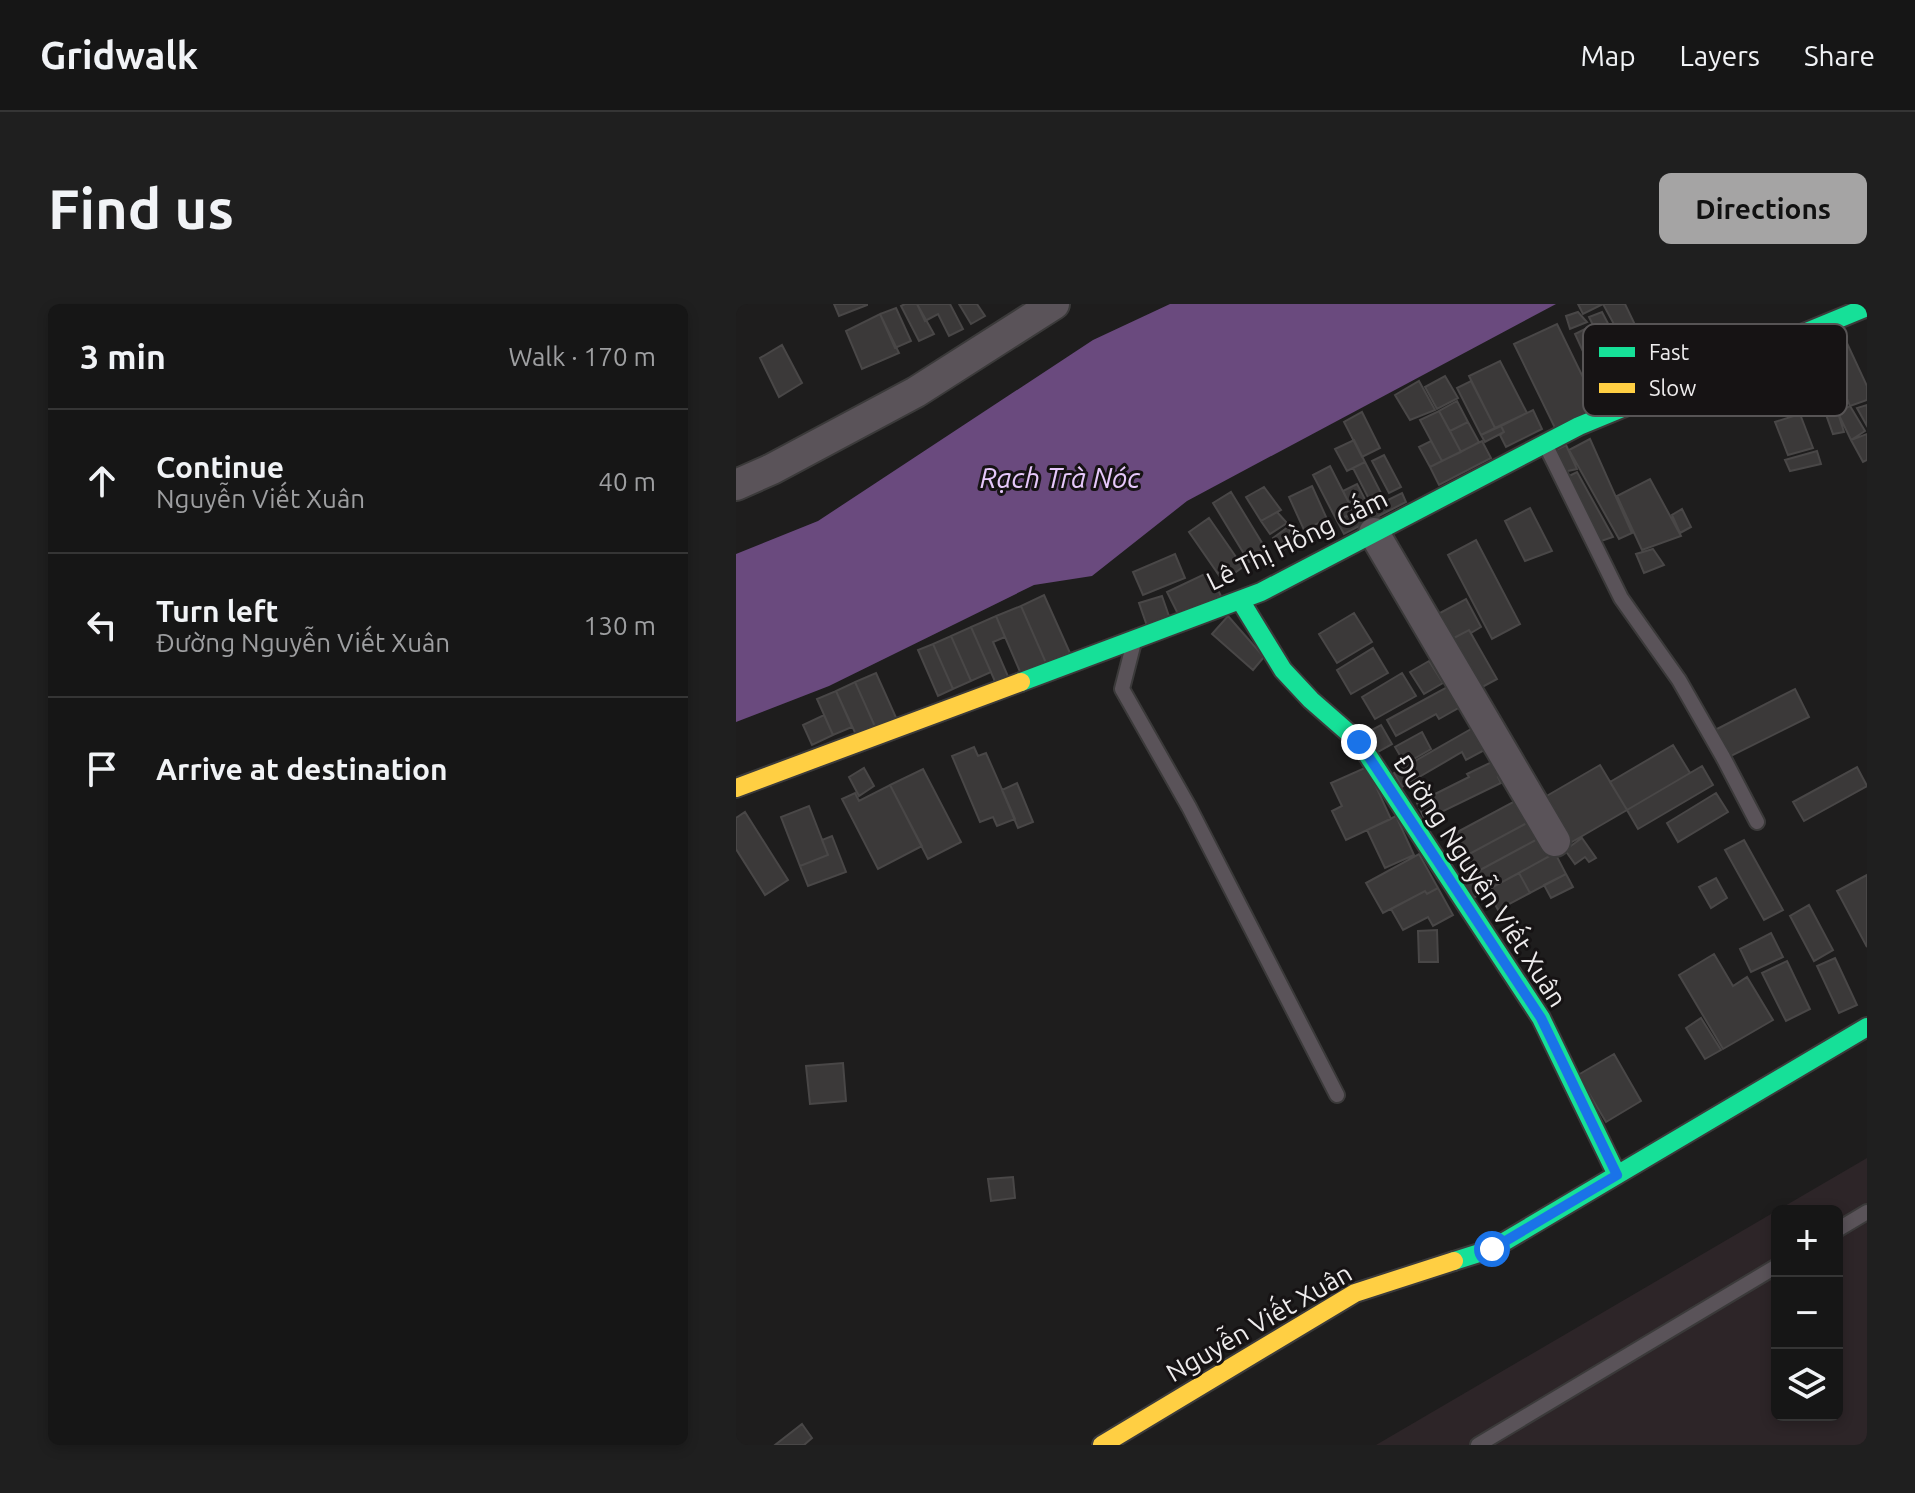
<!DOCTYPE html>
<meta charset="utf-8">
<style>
:root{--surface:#161616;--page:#1f1f1f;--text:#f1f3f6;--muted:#9e9fa1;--line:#353535;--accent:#a5a4a4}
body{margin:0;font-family:Ubuntu,sans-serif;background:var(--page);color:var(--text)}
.controls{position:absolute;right:24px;bottom:24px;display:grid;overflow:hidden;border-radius:12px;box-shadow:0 4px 12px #0003}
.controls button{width:72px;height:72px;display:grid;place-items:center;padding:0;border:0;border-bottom:2px solid var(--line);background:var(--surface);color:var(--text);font:40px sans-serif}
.stop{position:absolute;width:24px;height:24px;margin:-18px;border:6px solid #1a73e8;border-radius:50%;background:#fff}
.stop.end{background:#1a73e8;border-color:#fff;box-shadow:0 2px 8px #0008}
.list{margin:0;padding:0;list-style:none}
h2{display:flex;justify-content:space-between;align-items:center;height:104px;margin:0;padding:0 32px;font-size:34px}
h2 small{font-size:26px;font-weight:400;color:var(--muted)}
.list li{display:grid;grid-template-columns:52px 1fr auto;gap:24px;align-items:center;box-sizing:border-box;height:144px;padding:0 32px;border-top:2px solid var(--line)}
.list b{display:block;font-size:30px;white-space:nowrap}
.list p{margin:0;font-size:26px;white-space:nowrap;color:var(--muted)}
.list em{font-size:26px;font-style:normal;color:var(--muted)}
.icon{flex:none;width:44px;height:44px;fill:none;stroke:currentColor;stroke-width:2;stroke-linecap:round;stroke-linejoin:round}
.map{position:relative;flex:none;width:1131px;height:1141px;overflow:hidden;border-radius:12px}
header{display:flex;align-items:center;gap:48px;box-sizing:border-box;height:112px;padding:0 40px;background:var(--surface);border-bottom:2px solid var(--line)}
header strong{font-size:38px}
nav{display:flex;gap:44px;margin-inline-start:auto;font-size:28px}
.intro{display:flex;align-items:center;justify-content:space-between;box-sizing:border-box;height:192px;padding:0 48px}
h1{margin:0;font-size:56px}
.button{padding:20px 36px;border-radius:12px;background:var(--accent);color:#111;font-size:28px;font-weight:700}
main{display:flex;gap:48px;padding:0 48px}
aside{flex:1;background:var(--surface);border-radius:12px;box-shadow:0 4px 12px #0003}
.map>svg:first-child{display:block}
.built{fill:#2d2528;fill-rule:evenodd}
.water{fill:#6a4a7e}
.building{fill:#3b3939;stroke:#494747;stroke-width:2}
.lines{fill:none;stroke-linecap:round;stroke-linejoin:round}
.lane-casing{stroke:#3b3a3a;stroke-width:18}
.street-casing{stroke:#3b3a3a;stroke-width:34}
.fast-casing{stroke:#3b3a3a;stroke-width:22}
.slow-casing{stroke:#3b3a3a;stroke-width:22}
.lane{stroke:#5a5359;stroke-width:14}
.street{stroke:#5a5359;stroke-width:30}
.fast{stroke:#16e098;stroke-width:18}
.slow{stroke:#ffcf43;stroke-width:18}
.route{stroke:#1a73e8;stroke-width:10}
.labels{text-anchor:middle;stroke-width:6;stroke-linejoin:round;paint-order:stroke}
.street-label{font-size:26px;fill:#eeeced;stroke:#161314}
.water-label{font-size:28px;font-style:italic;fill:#e6c8fb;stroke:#161314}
.key{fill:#161314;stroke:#575455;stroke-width:2}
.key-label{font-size:22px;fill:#eeeced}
</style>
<header>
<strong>Gridwalk</strong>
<nav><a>Map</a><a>Layers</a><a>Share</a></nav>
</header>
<div class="intro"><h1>Find us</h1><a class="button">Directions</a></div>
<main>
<aside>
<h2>3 min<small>Walk · 170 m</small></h2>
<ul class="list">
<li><svg class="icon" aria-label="ahead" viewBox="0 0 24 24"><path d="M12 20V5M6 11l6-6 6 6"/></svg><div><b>Continue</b><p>Nguyễn Viết Xuân</p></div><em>40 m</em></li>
<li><svg class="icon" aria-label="left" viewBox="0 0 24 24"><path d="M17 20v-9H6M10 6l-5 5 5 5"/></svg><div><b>Turn left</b><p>Đường Nguyễn Viết Xuân</p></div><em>130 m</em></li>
<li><svg class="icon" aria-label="arrive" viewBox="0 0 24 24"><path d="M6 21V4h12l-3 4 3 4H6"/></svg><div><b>Arrive at destination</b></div></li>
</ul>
</aside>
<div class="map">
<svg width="1131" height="1141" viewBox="0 0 1131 1141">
<rect width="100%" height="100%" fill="#1e1d1d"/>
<!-- built -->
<path class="built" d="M1131,854V1141H640ZM1041,907H1101V1111H1041Z"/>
<!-- water -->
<path class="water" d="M434,0H820L451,197L356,272L298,281L93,382L0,418V250L82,217L357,36Z"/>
<!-- building -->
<path class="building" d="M98,0H131V1L103,12Z
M169,0H181L198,30L183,37L165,2Z
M181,0H214L227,25L213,32L202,10L189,17Z
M223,0H241L249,12L235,20Z
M842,0H867L847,10Z
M867,0H889L914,52L899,59Z
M160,4L175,37L159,44L144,10Z
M842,8L851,18L834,25L830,12Z
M866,8L889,52L876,60L853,13Z
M144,10L163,49L126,65L110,27Z
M821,20L862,104L819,124L778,40Z
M851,24L876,70L860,76L839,30Z
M1110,37L1131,82V96L1114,102L1091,44Z
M46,41L66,79L43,93L24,54Z
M764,57L791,109L759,124L733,72Z
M1091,71L1102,109L1108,128L1097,130L1078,77Z
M709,72L722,94L701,105L689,83Z
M683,77L699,106L674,116L659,91Z
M735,77L759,124L745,131L721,84Z
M721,97L732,118L714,127L703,107Z
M1131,101V122L1121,104Z
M1114,102L1129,127L1115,136L1102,109Z
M797,106L806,125L770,143L764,131L768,128L765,122Z
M703,107L725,148L706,157L684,116Z
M626,108L644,144L626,153L608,118Z
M1064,110L1077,144L1052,151L1039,118Z
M732,118L743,138L725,148L714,127Z
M765,122L768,128L749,138L745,131Z
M1131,130V156L1127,158L1115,136Z
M854,135L896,229L883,235L833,146Z
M618,136L629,158L611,167L599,145Z
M695,137L706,157L694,163L683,143Z
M746,137L755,154L703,181L694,163Z
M830,141L841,165L827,168L816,148Z
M1081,147L1085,160L1054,167L1049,156Z
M648,151L665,183L653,189L636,157Z
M629,158L647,193L635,199L617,164Z
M594,162L618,209L601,217L577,171Z
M841,168L877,233L862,238L829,174Z
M914,175L945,232L906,246L881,192Z
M621,180L632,201L618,209L607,187Z
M576,182L591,215L568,226L553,193Z
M528,183L545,206L525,217L510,193Z
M495,188L531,247L513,258L477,199Z
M666,189L670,198L608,230L601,217L647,193L650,197Z
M794,204L816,247L789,257L769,217Z
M946,205L955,223L944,229L936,211Z
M541,208L551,219L534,230L525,217Z
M473,214L507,263L487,277L453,228Z
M552,223L560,238L544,248L537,234Z
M740,236L784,320L756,335L712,251Z
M917,245L928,261L908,269L900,250Z
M439,250L449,274L407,291L397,268Z
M473,268L485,292L443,312L431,288Z
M308,291L334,349L310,359L285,302Z
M426,292L434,315L411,322L403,299Z
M730,295L745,323L735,329L733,326L712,337L702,310Z
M285,302L310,359L285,370L260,312Z
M618,309L636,338L601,359L583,330Z
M260,312L269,333L257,338L274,377L261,382L235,323Z
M492,312L528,353L517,366L476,330Z
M235,323L255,368L235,377L215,332Z
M733,326L761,375L739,387L712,337Z
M215,332L235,377L217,385L197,340Z
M197,340L217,385L202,392L182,346Z
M637,344L652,369L615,390L601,366Z
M693,357L707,379L688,390L674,368Z
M140,369L162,418L141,427L119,378Z
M666,369L680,392L639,415L626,393Z
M119,378L141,427L122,435L100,387Z
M713,382L724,403L703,415L700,410L660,432L651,416Z
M1059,385L1073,413L993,453L979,426Z
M100,387L116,423L97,431L81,395Z
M88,411L97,431L76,441L67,421Z
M645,421L656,440L638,450L628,430Z
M742,421L754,443L730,456L726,448L666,483L658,469Z
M686,428L695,445L669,460L659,443Z
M937,441L954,469L891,506L874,478Z
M238,443L242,452L250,449L279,515L261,522L257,513L244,518L216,452Z
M762,455L769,469L762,473L765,479L689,516L681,499L733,473L731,470Z
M864,461L891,506L829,542L802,497Z
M966,462L977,481L902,525L891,506Z
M631,463L655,515L610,536L596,507L606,502L595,479Z
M1121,463L1131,482L1068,517L1057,498Z
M128,464L138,482L123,492L113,473Z
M187,465L225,538L192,555L154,481Z
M281,479L297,518L282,524L266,486Z
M154,481L186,542L142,565L106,495L119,489L123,497Z
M980,489L992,508L942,538L931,519Z
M779,497L791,519L724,555L712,533Z
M73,502L92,551L64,562L45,513Z
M9,508L52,576L29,591L0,545V514Z
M660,512L678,551L649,564L631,526Z
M800,514L809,531L733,572L724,555Z
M809,531L819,549L730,598L720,579Z
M96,532L110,568L72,582L64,562L92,551L86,536Z
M846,534L860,554L853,558L849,553L839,560L829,546Z
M1008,536L1047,606L1028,616L989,546Z
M819,549L830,570L794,589L783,569Z
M683,550L702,584L691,590L689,587L647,609L630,579Z
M783,569L794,589L762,606L751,586Z
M830,570L837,583L815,594L808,581Z
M1131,571V643L1101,587Z
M980,574L991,594L975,604L963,583Z
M702,584L717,611L697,622L692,613L667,626L655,605L689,587L691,590Z
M1073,601L1097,646L1078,657L1054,612Z
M701,626L702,658H683L682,627Z
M1035,629L1047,653L1015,668L1004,645Z
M978,650L997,682L1011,673L1037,716L987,745L943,671Z
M1099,654L1121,701L1103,709L1081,662Z
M1051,657L1074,705L1050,717L1026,669Z
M965,714L985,746L969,755L950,724Z
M878,750L905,797L870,818L842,771Z
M107,759L110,797L74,800L70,762Z
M277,873L279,894L255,897L252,875Z
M66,1120L76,1134L68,1141H39Z"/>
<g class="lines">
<defs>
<path id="lane" d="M811,144L885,294L943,376L987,453L1021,518
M397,342L386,385L453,503L601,791
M1101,926L1131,908
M742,1141L1041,962"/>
<path id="street" d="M0,181L36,165L180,88L318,0
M638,229L819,537"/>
<path id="fast" d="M504,296L547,366L575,396L623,438L805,714L881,871
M285,378L525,288L843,122L1131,3
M718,957L756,945L1131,723"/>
<path id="slow" d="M0,484L285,378
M366,1141L619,989L718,957"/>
</defs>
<!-- lane casing -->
<use href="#lane" class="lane-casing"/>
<!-- street casing -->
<use href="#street" class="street-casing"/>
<!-- fast casing -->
<use href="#fast" class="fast-casing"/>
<!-- slow casing -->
<use href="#slow" class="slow-casing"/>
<!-- lane -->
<use href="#lane" class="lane"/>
<!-- street -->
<use href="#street" class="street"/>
<!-- fast -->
<use href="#fast" class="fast"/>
<!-- slow -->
<use href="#slow" class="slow"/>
</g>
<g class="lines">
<!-- route -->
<path class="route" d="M623,438L805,714L881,871L756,945"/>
</g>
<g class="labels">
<!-- street labels -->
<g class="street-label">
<text transform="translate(561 236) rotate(-26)" y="9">Lê Thị Hồng Gấm</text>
<text transform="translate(744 577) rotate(57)" y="9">Đường Nguyễn Viết Xuân</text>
<text transform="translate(523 1019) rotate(-30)" y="9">Nguyễn Viết Xuân</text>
</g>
<!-- water labels -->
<g class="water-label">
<text x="324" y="184">Rạch Trà Nóc</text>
</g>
</g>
<!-- legend -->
<rect x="847" y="20" width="264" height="92" rx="12" class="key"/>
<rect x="863" y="43" width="36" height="10" fill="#16e098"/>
<rect x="863" y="79" width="36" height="10" fill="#ffcf43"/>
<g class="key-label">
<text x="913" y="56">Fast</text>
<text x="913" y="92">Slow</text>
</g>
</svg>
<div class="controls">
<button>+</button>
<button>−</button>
<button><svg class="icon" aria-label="layers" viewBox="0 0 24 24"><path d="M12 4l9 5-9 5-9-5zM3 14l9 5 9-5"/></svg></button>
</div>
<div class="stop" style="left:756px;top:945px"></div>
<div class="stop end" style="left:623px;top:438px"></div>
</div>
</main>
